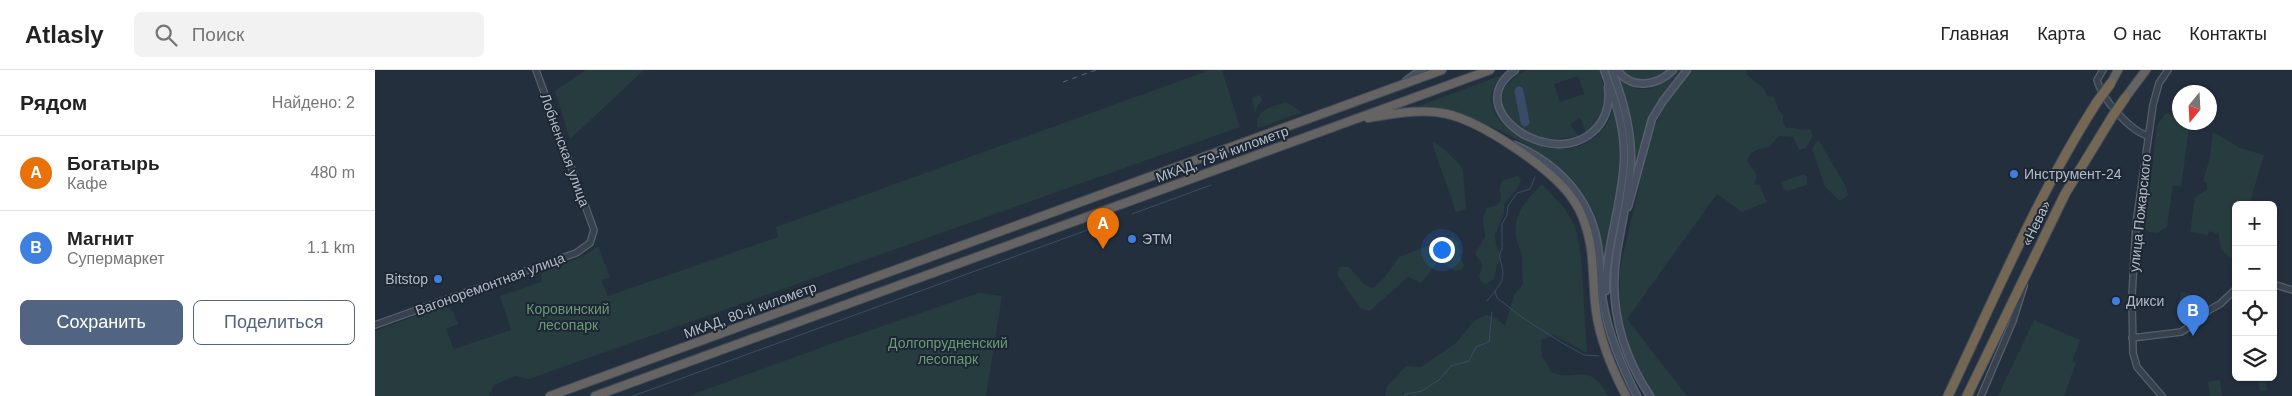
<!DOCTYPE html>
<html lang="ru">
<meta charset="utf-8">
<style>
:root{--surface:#fff;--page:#f2f2f2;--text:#222;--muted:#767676;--line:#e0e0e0;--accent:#516482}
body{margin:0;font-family:Helvetica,sans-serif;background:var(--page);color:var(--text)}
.controls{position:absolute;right:15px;bottom:15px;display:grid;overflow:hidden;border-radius:8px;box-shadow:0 1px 4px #0004}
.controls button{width:45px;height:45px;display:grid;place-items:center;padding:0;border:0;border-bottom:1px solid var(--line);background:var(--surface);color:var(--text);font:25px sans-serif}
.compass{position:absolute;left:1797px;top:15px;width:45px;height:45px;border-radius:50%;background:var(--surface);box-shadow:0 1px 4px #0004;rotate:198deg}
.you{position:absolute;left:1066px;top:179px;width:18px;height:18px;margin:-12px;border:4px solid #fff;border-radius:50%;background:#1a73e8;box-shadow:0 0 0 8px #1a73e833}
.badge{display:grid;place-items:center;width:32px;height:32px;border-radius:50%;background:var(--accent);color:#fff;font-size:16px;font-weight:700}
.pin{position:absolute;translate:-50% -41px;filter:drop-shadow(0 1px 2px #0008)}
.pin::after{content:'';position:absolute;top:26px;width:18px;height:15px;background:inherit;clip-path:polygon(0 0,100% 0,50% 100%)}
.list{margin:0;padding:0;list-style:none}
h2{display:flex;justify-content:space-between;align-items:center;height:65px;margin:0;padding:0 20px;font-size:21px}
h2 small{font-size:16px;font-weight:400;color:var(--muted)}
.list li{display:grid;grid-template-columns:32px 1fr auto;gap:15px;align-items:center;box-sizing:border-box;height:75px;padding:0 20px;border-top:1px solid var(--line)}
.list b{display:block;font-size:19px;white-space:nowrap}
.list p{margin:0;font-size:16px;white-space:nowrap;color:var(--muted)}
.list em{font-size:16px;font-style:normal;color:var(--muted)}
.actions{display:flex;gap:10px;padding:15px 20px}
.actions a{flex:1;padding:11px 0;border:1px solid var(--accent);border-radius:8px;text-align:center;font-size:18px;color:var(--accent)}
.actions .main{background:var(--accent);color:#fff}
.icon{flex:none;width:28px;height:28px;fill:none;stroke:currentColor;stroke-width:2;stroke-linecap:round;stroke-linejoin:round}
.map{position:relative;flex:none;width:1917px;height:326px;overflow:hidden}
header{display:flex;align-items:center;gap:30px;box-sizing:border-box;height:70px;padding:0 25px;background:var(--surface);border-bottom:1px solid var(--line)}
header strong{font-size:24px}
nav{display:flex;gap:28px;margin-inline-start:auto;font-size:18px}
.search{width:350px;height:45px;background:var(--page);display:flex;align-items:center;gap:12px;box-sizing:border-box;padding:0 18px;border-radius:8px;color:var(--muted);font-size:19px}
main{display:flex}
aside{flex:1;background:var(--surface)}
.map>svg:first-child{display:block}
.green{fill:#263c3f;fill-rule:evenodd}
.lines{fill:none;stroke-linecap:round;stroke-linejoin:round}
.stream{stroke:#394c67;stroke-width:1}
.river{stroke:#394c67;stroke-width:9}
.tertiary-casing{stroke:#565f6c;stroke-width:8}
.secondary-casing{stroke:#565f6c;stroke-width:9}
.trunk-casing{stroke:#434c59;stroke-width:10}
.motorway-casing{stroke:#434c59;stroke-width:11}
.tertiary{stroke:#38414e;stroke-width:5.5}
.secondary{stroke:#465061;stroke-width:6}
.trunk{stroke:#656462;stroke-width:8}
.motorway{stroke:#746855;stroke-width:9}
.rail{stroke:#5a6575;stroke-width:1;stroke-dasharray:5 5;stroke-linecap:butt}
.motorway-bridge-casing{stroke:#434c59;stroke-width:11;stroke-linecap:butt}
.motorway-bridge{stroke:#746855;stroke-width:9}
.shop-dot{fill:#3f7fe0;stroke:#1d2633;stroke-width:2}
.labels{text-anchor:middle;stroke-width:4;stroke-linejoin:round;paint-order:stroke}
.street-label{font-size:14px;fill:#b4bcc9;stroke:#1d2633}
.poi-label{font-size:14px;fill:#b4bcc9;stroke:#1d2633;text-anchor:start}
.park-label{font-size:14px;fill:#6b9a76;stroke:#1d2633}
</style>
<header>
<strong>Atlasly</strong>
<div class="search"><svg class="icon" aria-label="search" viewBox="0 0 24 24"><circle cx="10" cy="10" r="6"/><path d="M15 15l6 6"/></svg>Поиск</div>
<nav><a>Главная</a><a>Карта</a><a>О нас</a><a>Контакты</a></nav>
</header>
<main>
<aside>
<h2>Рядом<small>Найдено: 2</small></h2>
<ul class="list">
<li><span class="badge" style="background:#e8710a">A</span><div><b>Богатырь</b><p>Кафе</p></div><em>480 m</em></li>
<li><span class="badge" style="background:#3f7fe0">B</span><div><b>Магнит</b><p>Супермаркет</p></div><em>1.1 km</em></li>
</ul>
<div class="actions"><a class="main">Сохранить</a><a>Поделиться</a></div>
</aside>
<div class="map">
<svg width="1917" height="326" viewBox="0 0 1917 326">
<rect width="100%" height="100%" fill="#242f3e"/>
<!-- green -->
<path class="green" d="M211,0H269L195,69L180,21Z
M835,0H847L865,57L154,309L140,306L119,315L114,326H0V261L71,235L78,242L83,254L71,259L79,279L136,260L125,226L166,212L167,202L209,186L223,176L235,207L226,210L233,226L403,167L401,157Z
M1152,0H1224C1232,22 1233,45 1213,61H1210L1205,48L1195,54L1203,66C1190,68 1177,71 1164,67C1126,54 1108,21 1152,0ZM1203,6L1209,24L1185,32L1179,14Z
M1247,0H1293C1278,12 1261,14 1247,0Z
M1303,0H1306C1277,37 1270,54 1259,99L1258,55L1244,9C1264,27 1288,19 1303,0Z
M1317,0H1371L1372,5L1389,19L1392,25L1399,27L1403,39L1408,45V52L1411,58C1421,57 1426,62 1435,59L1438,65L1431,78L1424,80L1418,67L1404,66L1394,77C1383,79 1377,79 1372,91C1377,100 1385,103 1379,115L1384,114L1392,132L1367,142L1342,124L1252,249L1312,326H1279L1260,291L1248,259L1244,234L1245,198L1277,61L1292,32Z
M1127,5C1123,10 1119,15 1117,22C1107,66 1215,117 1239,37C1252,88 1239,138 1229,188C1225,183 1222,150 1216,138C1211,127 1203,115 1194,106C1166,78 1084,34 1044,36Z
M885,25L887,31L883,35L880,43L877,30L878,27Z
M911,32L927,42L884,58L882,56C880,40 898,36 911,32Z
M1804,41V52L1815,53L1806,116H1798L1792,157L1782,163L1774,162L1770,158L1782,55L1791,43L1802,46Z
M1838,62L1865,78L1889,85L1874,135H1861V176L1856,189L1846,179L1843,161L1842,164L1835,161L1832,165L1815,162L1820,128L1832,119V113L1828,111L1835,87Z
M1443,69L1471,117L1473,125L1465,131L1450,117L1437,79Z
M1058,72C1064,73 1085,94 1088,100L1091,139L1081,142L1058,76Z
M1429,104L1432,107V115L1413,121L1408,119L1406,112Z
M1143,106L1146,110L1142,119L1129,134V143L1120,165L1121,175L1127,187L1122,195L1119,209L1111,214L1106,211L1104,206C1109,195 1107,193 1100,184L1110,167L1108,147L1112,138C1137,133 1118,123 1128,110Z
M1167,114L1190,139L1200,156L1206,186L1212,283L1179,265L1166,270L1167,286L1176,302C1203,313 1213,290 1233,326H1010L1012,317L1031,296L1046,297L1081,273L1099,251L1111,245L1121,248L1130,256L1139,225L1148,214C1147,204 1147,196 1147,187C1147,181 1144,177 1142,172C1136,145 1150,132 1167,114Z
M1077,167L1084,172V177L1087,181L1085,185L1089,195L1087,199L1080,201L1064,190L1046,213L1033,207L995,241L986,239L962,204L965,197H974L989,214L998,218L1009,208L1024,187Z
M1806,222L1817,225L1815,235L1804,234Z
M604,223L627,226L611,326H313L458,273Z
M1659,250L1705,270L1697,291L1701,293L1689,326H1623Z
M1890,308L1892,320L1885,321L1883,310Z
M1845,310L1847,326H1835L1833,312Z"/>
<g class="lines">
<!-- stream -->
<path class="stream" d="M757,144L836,115
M1120,221L1122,228L1148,248L1184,271L1209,285L1224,286
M1112,231C1127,213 1132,209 1124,186L1127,179V154L1132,145L1133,136L1142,123L1155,119L1160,107
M258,326L737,151
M1029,326L1031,324L1047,321L1065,309L1076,296L1094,291L1101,277L1114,272L1117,242"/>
<!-- river -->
<path class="river" d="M1144,21L1150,52"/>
<defs>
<path id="tertiary" d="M1728,0L1722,10C1727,29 1754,60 1773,66
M1898,214L1917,220
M0,255L201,183L215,173L219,160L161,0
M1757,268L1806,262L1822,252L1834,240L1845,234L1861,219
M1606,326L1638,251L1649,216
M1787,326L1762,297L1758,283L1757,226L1761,154L1778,35L1784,13L1793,0"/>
<path id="secondary" d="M1140,0C1101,27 1134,64 1168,72C1205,82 1239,56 1233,17
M1229,0C1240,30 1250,56 1249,89C1248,133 1230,176 1231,221
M1237,0C1248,30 1257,60 1256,92C1254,123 1247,152 1242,182C1233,235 1246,282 1275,326
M1242,0C1257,20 1282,16 1298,0
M1031,11L1046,0
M1140,75C1187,96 1219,132 1224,184C1226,201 1225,219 1229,237C1235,269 1247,297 1262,326
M1253,137L1277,49L1288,31L1312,0"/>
<path id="trunk" d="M1736,13L1743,0
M1750,28L1771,0
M993,48C1019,44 1046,38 1072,44C1107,52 1172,96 1194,124C1201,133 1207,144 1210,154C1220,182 1217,212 1221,241C1225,271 1237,299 1251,326
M175,326L1067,0
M220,326L1115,0"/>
<path id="motorway" d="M1573,326C1620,227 1663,124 1722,32
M1592,326L1690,124L1737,47"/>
</defs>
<!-- tertiary casing -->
<use href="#tertiary" class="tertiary-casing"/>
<!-- secondary casing -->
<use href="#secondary" class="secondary-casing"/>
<!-- trunk casing -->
<use href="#trunk" class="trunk-casing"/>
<!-- motorway casing -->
<use href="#motorway" class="motorway-casing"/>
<!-- tertiary -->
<use href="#tertiary" class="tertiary"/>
<!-- secondary -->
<use href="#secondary" class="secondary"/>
<!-- trunk -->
<use href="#trunk" class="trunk"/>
<!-- motorway -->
<use href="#motorway" class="motorway"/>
<!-- rail -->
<path class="rail" d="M688,12L721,0"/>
<defs>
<path id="motorway-bridge" d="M1722,32L1736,13
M1737,47L1750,28"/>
</defs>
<!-- motorway-bridge casing -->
<use href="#motorway-bridge" class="motorway-bridge-casing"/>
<!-- motorway-bridge -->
<use href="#motorway-bridge" class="motorway-bridge"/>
</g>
<!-- markers -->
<g class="shop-dot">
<circle cx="1639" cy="104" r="5"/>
<circle cx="757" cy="169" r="5"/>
<circle cx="63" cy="209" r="5"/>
<circle cx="1741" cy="231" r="5"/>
</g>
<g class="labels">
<!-- street labels -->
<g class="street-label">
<text transform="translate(190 80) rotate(70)" y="5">Лобненская улица</text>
<text transform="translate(847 84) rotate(-20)" y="5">МКАД, 79-й километр</text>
<text transform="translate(1765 143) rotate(-84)" y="5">улица Пожарского</text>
<text transform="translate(1661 153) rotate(-64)" y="5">«Нева»</text>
<text transform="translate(115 214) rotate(-20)" y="5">Вагоноремонтная улица</text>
<text transform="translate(375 240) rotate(-20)" y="5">МКАД, 80-й километр</text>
</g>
<!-- poi labels -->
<g class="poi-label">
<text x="1649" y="109">Инструмент-24</text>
<text x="767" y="174">ЭТМ</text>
<text x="53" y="214" text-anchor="end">Bitstop</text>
<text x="1751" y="236">Дикси</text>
</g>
<!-- park labels -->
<g class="park-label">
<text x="193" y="244">Коровинский<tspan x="193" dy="16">лесопарк</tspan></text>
<text x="573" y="278">Долгопрудненский<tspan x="573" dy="16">лесопарк</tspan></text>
</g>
</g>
</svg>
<div class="controls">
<button>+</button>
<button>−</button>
<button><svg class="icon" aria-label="locate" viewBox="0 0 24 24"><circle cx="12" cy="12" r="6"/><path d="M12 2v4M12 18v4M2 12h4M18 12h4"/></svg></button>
<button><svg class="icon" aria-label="layers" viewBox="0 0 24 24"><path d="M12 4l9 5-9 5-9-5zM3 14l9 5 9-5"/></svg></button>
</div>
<svg class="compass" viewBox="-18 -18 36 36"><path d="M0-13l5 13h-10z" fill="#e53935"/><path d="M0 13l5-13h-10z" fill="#767676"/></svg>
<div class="you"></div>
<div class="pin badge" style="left:728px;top:179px;background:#e8710a">A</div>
<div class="pin badge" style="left:1818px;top:266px;background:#3f7fe0">B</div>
</div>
</main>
